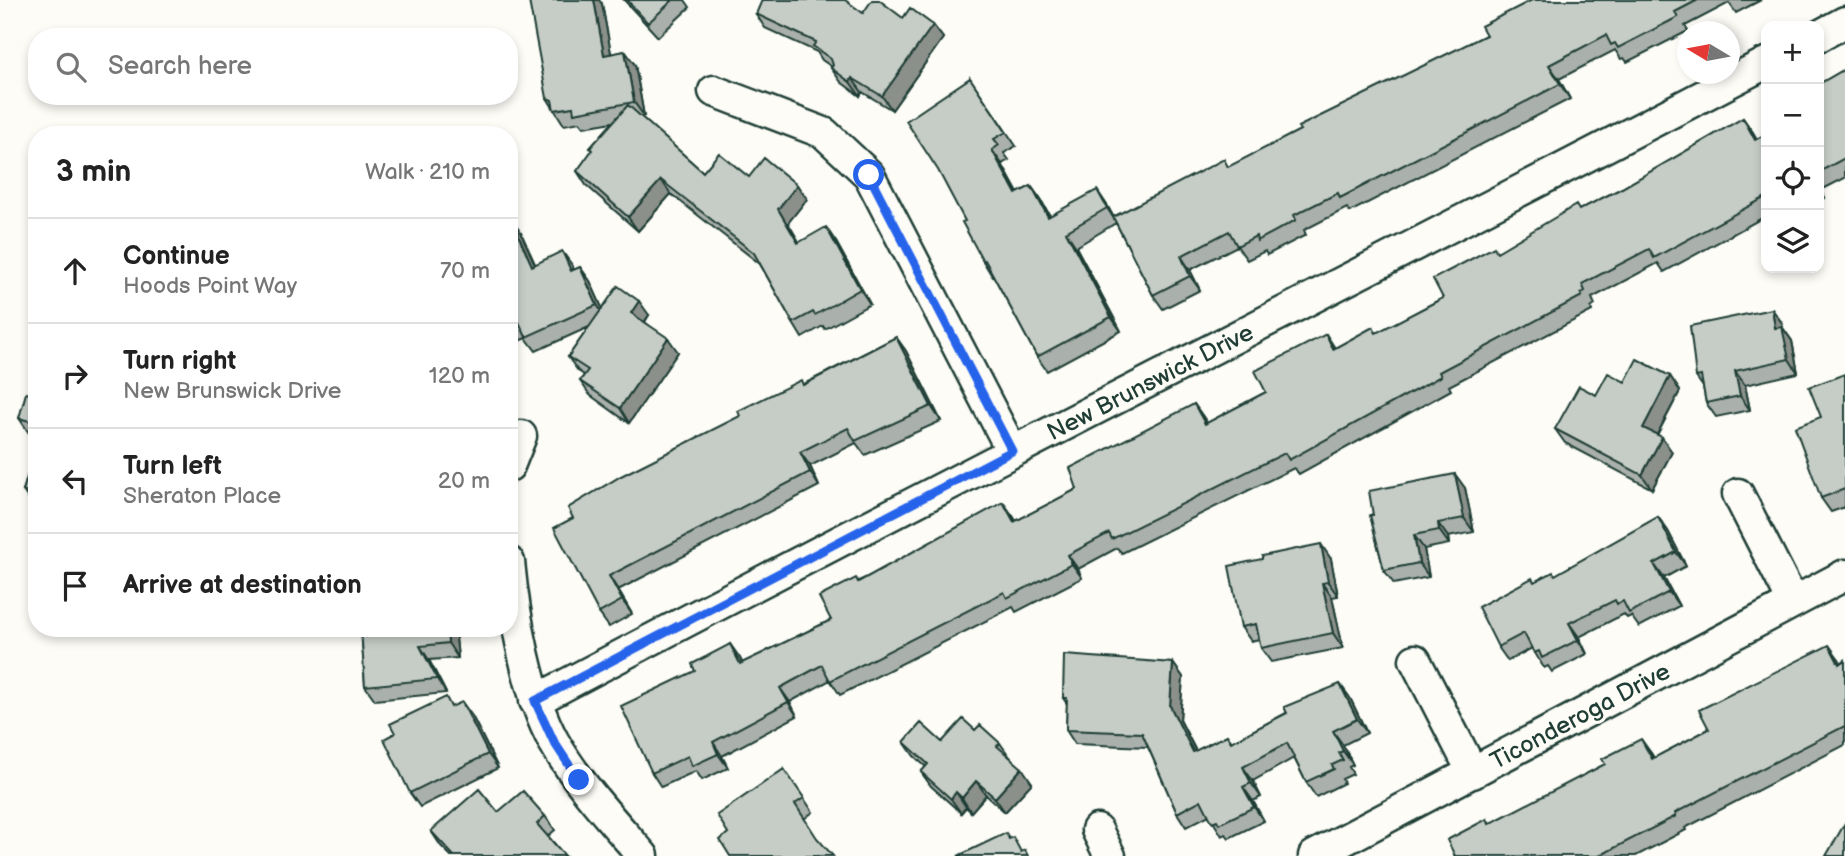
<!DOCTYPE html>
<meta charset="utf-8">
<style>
:root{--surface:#fff;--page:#f2f2f2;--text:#222;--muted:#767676;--line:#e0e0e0}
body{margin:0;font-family:"Balsamiq Sans",sans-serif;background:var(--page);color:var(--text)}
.controls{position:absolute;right:21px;top:21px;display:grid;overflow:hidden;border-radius:14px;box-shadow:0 4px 10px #0003}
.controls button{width:63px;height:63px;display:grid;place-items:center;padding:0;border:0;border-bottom:2px solid var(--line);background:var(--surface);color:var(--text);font:35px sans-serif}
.compass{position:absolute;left:1677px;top:21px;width:63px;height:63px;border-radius:50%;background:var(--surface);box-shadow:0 4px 10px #0003;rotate:280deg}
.stop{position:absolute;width:21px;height:21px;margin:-16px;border:5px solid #2563eb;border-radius:50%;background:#fff}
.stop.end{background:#2563eb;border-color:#fff;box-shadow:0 2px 7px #0008}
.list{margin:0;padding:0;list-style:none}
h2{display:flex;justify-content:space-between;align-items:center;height:91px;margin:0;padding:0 28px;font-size:30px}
h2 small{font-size:23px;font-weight:400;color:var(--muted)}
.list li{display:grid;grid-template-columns:46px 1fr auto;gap:21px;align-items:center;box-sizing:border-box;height:105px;padding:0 28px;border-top:2px solid var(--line)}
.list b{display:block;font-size:26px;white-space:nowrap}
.list p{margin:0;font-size:23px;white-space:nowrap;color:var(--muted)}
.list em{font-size:23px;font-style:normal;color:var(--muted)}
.icon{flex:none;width:38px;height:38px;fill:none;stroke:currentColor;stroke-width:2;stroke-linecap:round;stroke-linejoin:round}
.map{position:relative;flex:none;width:1845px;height:856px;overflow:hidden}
.search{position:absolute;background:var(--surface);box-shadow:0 4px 10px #0003;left:28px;top:28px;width:490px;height:77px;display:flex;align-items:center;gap:18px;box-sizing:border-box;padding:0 24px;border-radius:28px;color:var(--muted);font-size:26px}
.panel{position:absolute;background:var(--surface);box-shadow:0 4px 10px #0003;left:28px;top:126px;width:490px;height:511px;border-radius:28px}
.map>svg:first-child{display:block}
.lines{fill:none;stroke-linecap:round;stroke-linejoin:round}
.minor-casing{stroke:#1f3d34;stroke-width:35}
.minor{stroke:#fdfcf7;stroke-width:30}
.wall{fill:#aab0ab;stroke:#1f3d34;stroke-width:2}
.shaded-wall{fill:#8b908b;stroke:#1f3d34;stroke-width:2}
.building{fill:#c6cdc7;stroke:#1f3d34;stroke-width:2}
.route{stroke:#2563eb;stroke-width:9}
.labels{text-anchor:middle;stroke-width:6;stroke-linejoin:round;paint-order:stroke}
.street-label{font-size:24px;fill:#1f3d34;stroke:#fdfcf7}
</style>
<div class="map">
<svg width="1845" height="856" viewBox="0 0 1845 856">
<rect width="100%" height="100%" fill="#fdfcf7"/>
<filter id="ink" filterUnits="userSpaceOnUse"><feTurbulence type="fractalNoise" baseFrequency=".0143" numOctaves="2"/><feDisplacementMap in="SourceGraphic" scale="14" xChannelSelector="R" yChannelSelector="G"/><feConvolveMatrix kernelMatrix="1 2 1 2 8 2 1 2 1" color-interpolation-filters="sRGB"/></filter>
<g filter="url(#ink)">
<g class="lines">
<defs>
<path id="minor" d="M1819,36L1845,22
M714,91L824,133L869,175L1012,451
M509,466L521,436
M1738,494L1793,602
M509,562C514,615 528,696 554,742C578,784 612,820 643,856
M1415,660L1473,773
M535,701C943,484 1357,277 1766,63
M1097,830L1110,856
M1314,856L1845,575"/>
</defs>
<!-- minor casing -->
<use href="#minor" class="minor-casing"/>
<!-- minor -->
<use href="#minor" class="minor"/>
</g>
<!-- wall -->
<path class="wall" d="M624,0H685L690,7L658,37Z
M1532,0H1761L1736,13L1729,3L1685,26L1688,31L1627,62L1624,58L1621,59L1615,50L1559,79L1570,99L1350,212L1347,208L1304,230L1306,235L1267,255L1265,251L1247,260L1237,246L1190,270L1200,290L1163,309L1153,295L1116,223L1076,247L1121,331L1047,371L1037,357L993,275L992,276L983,261L965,221L970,78L1016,146L1004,153L1009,160L1002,164L1018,193L1031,186L1041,200L1050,216L1107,205L1113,217L1229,167L1486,35Z
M602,4L611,54L625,51L635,65L644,116L641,117L703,172L749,177L797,185L807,199L788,223L799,242H836L870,304L825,329L823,326L802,338L793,323L760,264L671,194L638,231L586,185L577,171L592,151L590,148L613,122L584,127L580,122L564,125L547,98Z
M863,13L903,18L933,25L943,38L892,110L862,92L860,96L841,82L831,68L832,67L822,60L817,52L765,28L756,14Z
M1845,69V178L1821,190L1825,198L1819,201V84Z
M1743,118L1757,139L1766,134V216L1664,272L1658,263L1592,298L1595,305L1591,308L1592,311L1449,386L1451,390L1299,474L1294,468L1122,553L1117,548L1078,569L1082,578L1016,612L1013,607L840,695L830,680L790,702L797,716L722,756L728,768L702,780L696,771L661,787L652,773L695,671L730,644L742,663L831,620L858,581L1013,516L1016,521L1077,489L1194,404L1207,423L1266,392L1326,334L1335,348L1377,333L1443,298L1497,252L1622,188Z
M511,219L521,233L535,264L572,265L574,270L580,267L590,281L602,308L649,315L645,322L678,352L629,423L590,395L580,381L584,375L578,371L568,357L589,327L536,351L526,338L509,345V220Z
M1772,309L1782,323L1783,328L1792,341L1798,373L1745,385L1750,410L1716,417L1706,403L1703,387L1696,377Z
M896,337L906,351L941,421L865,455L856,443L810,466L819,486L618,590L632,614L609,627L599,613L573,518L804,384Z
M1845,374V507L1831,512L1821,498V417Z
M1670,376L1680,391L1657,435L1672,452L1652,489L1565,443L1555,429L1596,395L1625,382Z
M37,386V440L33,439L19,418L35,395Z
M37,443V511L23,491Z
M1465,488L1474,532L1448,537L1449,544L1424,549L1429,577L1394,584L1384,570L1370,515Z
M1658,517L1668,531L1686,566L1664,578L1679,606L1639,627L1631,616L1627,618L1624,614L1579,637L1587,654L1552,672L1548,666L1544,668L1532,648L1508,661L1498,647L1535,582L1555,575Z
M1331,559L1338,596L1332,597L1343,648L1271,662L1261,648L1259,639L1251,641L1241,627Z
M361,628H455L458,658L429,660L446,693L375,700L365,686Z
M1839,659L1841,663L1845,660V745L1685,828L1686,830L1636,856H1455L1487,819L1490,823L1651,753L1654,758L1709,729Z
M1173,663L1183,677L1180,720L1196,751L1227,735L1232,742L1340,684L1350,698L1367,733L1343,745L1353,765L1349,767L1353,774L1342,779L1344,783L1316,797L1306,782L1294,758L1253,781L1261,797L1253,801L1264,821L1229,838L1226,834L1222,836L1209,815L1186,827L1177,813L1148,747L1075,744L1066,730L1067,704L1063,698Z
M452,707L472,716L498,768L420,807L410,793Z
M975,730L1000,743L1010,757L1032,783L1005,812L986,795L971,812L966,807L961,813L931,786L921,772L926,767L914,756L904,742H942Z
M784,769L813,812L805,818L728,833Z
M498,812L545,816L555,830L548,836L565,856H451L441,846L431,831Z"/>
<!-- shaded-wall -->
<path class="shaded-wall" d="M594,0H599L602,4L614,69L604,55Z
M933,25L943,38L892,110L882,96Z
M625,51L635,65L644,116L634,102Z
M1549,65L1559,79L1570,99L1560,84Z
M852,78L862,92L860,96L850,82Z
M1743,118L1753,132L1765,154L1755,140Z
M992,150L1002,164L1026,209L1016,194Z
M661,180L671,194L638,231L628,217Z
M797,185L807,199L788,223L808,257L798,243L778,209Z
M1031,186L1041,200L1058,231L1048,217Z
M1097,190L1107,205L1117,223L1107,208Z
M511,219L521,233L542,280L532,266Z
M826,227L836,242L870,304L860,289Z
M1066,232L1076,247L1121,331L1111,317Z
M562,251L572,265L581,285L571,271Z
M1181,256L1190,270L1200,290L1190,276Z
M580,267L590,281L607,319L597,305Z
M639,301L649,315L641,327L631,313Z
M1772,309L1782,323L1783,328L1792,341L1798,373L1789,359L1775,328Z
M896,337L906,351L941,421L931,406Z
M668,338L678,352L629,423L620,408Z
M1735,371L1745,385L1750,410L1740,396Z
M1670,376L1680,391L1653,442L1643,428Z
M1194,404L1204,418L1215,439L1205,424Z
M1662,437L1672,452L1652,489L1642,475Z
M800,452L810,466L819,486L810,472Z
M1455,474L1465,488L1474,532L1464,518Z
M1003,502L1013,516L1024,536L1014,522Z
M1658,517L1668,531L1686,566L1676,552Z
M1438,523L1448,537L1449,544L1439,530Z
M1414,535L1424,549L1429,577L1419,563Z
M1321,544L1331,559L1338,596L1328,582Z
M1068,555L1078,569L1082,578L1072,564Z
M1654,564L1664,578L1679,606L1669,592Z
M609,576L618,590L632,614L622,600Z
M1322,583L1332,597L1343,648L1333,633Z
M1569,623L1579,637L1587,654L1578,640Z
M447,628H455L458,658L448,643Z
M730,644L740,658L750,678L740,664Z
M1829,645L1839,659L1845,670L1839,664Z
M420,646L429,660L446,693L437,679Z
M1173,663L1183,677L1180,720L1203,766L1193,752L1170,706Z
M1340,684L1350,698L1367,733L1357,719Z
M780,688L790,702L797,716L788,702Z
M462,702L472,716L498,768L488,754Z
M1333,731L1343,745L1353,765L1343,751Z
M1641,739L1651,753L1662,773L1652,759Z
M713,742L722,756L728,768L718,754Z
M1243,767L1253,781L1261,797L1251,783Z
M1022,768L1032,783L1005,812L995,798Z
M976,781L986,795L971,812L962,798Z
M1243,787L1253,801L1264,821L1254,807Z
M956,792L966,807L961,813L951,799Z"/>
<!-- building -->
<path class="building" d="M534,0H594L604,55L625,51L634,102L574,113L573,107L554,110L552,100L547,98L529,1Z
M627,0H673L648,23Z
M762,0H845L863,13L872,0H879L903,18L910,8L933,25L882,96L852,78L850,82L831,68L833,65L831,59L813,46L816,42L756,14Z
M1532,0H1698L1675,12L1678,17L1618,48L1615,43L1611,45L1606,35L1549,65L1560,84L1340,198L1338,193L1294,215L1296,220L1257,241L1256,236L1237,246L1229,231L1181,256L1190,276L1153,295L1113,217L1224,159L1228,167L1300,130L1298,127L1486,35L1481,26Z
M1845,69V158L1819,172V84Z
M970,78L1006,132L994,139L999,145L992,150L1016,194L1031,186L1048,217L1097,190L1107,208L1066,232L1111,317L1037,357L985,260L983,261L962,222L965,221L938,170L906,121Z
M628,105L703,172L719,153L749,177L764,158L797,185L778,209L798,243L826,227L860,289L815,315L813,312L793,323L754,253L661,180L628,217L577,171L592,150L590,148Z
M1743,118L1755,140L1766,134V197L1654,258L1649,249L1582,284L1585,291L1581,294L1582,296L1439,372L1441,376L1289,460L1285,453L1112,539L1109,533L1068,555L1072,564L1007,598L1004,592L830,681L822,665L780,688L788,702L713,742L718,754L692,766L688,756L652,773L621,706L695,671L692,664L730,644L740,664L831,620L819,597L856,578L858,582L1003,502L1014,522L1077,489L1070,468L1194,404L1205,424L1266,392L1255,371L1326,334L1333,349L1373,327L1376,333L1443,298L1433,279L1494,247L1497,252L1576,205L1579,210L1622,188Z
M511,219L532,266L562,251L571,271L580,267L597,305L526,337L519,322L509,327V220Z
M618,286L639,301L631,313L668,338L620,408L580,381L588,370L568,357Z
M1772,309L1775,328L1782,327L1789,359L1735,371L1740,396L1706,403L1701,376L1696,377L1690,326Z
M896,337L931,406L855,441L848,428L800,452L810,472L609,576L622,600L599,613L554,528L573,518L568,508L621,476L740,416L738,411L801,380L803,385Z
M1637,359L1670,376L1643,428L1662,437L1642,475L1555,429L1579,386L1596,395L1608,373L1625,382Z
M1845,374V489L1821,498L1795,427L1821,417L1809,387Z
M37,386V430L32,429L33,422L19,418L26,393L35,395Z
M37,443V495L23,491Z
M1455,474L1464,518L1438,523L1439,530L1414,535L1419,563L1384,570L1370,515H1373L1369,491Z
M1658,517L1676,552L1654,564L1669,592L1629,613L1623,601L1617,604L1615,600L1569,623L1578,640L1542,658L1539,651L1534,653L1524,633L1498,647L1478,607L1532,578L1534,582L1553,572L1555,575Z
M1321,544L1328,582L1322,583L1333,633L1261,648L1256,624L1241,627L1229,566L1262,559V556Z
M361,628H447L448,643L420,646L437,679L365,686Z
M1829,645L1839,664L1845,660V726L1675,813L1676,816L1599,856H1455L1447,840L1487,819L1489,824L1605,764L1602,759L1641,739L1652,759L1709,729L1699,710Z
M1064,655L1173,663L1170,706L1193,752L1227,735L1231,742L1287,713L1284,707L1340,684L1357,719L1333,731L1343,751L1339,753L1343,760L1332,765L1334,769L1306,782L1287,743L1243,767L1251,783L1243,787L1254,807L1219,824L1217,820L1212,822L1201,800L1177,813L1142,733L1066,730L1067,698H1063Z
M446,697L451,707L462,702L488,754L410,793L384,739L395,733L390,724Z
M963,719L975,730L980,725L1000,743L997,746L1022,768L995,798L976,781L962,798L956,792L951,799L921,772L928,764L904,742L921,723L942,742Z
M784,769L804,798L795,804L817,838L833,856H730L720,840L728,833L717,815Z
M479,789L498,812L523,791L545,816L537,824L565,856H454L431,831Z
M1845,823V856H1826Z
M1006,833L1009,839L1013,837L1021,852L1025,850L1028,856H958Z"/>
</g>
<g class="lines" filter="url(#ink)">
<!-- route -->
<path class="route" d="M579,780L554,742L535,701L1012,451L869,175"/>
</g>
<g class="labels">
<!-- street labels -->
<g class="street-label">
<text transform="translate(1150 382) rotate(-27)" y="8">New Brunswick Drive</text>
<text transform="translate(1580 716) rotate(-28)" y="8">Ticonderoga Drive</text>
</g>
</g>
</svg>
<div class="controls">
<button>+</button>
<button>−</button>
<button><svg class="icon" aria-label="locate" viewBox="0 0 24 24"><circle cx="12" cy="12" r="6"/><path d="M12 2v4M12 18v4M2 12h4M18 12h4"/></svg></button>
<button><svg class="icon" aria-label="layers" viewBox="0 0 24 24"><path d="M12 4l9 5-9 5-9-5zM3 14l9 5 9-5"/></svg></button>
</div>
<svg class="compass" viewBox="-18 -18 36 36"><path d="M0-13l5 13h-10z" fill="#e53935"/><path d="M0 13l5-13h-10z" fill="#767676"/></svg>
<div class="stop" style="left:869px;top:175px"></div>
<div class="stop end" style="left:579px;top:780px"></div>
<div class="search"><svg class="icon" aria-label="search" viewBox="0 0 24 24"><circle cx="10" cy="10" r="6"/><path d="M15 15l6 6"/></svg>Search here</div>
<section class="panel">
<h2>3 min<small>Walk · 210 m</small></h2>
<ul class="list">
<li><svg class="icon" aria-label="ahead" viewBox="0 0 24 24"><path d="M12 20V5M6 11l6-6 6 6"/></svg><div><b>Continue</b><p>Hoods Point Way</p></div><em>70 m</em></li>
<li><svg class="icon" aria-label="right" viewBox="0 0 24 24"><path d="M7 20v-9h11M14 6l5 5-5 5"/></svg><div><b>Turn right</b><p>New Brunswick Drive</p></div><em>120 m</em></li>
<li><svg class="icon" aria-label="left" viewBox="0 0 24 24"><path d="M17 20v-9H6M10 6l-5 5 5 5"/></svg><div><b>Turn left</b><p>Sheraton Place</p></div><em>20 m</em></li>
<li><svg class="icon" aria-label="arrive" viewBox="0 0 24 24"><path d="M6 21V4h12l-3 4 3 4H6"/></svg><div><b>Arrive at destination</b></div></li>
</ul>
</section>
</div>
